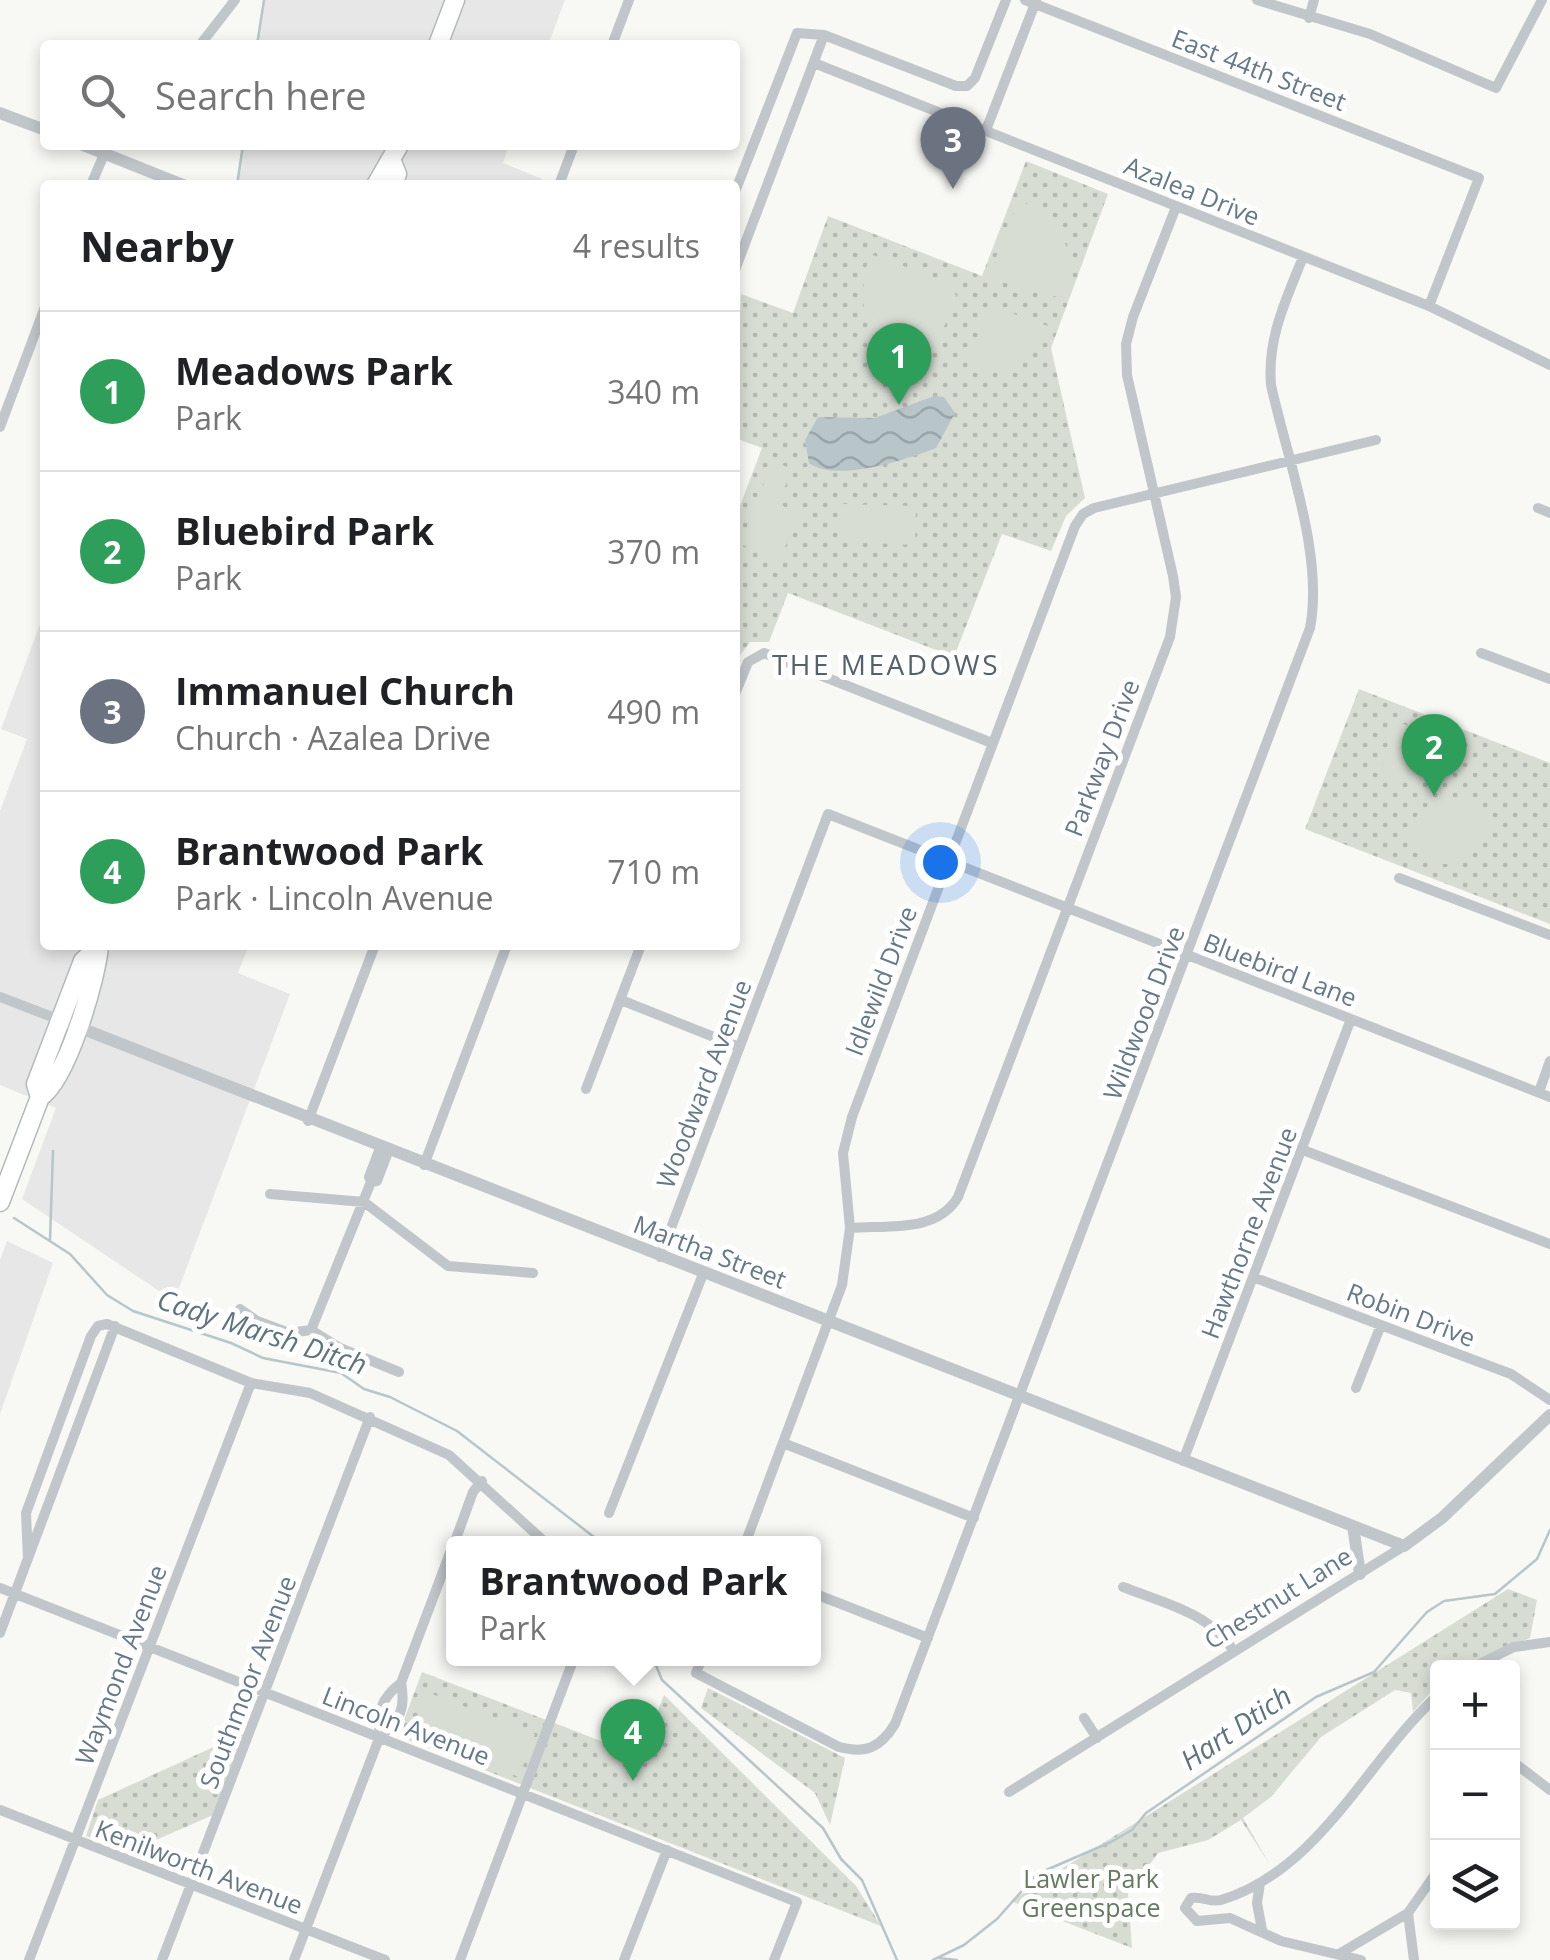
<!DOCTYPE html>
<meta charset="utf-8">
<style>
:root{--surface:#fff;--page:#f6f6f6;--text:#202124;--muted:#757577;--line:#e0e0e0;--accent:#1a73e8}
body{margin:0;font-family:"Open Sans",sans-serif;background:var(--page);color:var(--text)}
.controls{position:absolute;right:30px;bottom:30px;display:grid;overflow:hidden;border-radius:10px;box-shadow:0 5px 15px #0003}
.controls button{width:90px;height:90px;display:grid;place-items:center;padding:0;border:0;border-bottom:2px solid var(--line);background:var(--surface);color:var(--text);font:50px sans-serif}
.you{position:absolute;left:940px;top:862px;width:35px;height:35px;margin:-25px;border:8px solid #fff;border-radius:50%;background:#1a73e8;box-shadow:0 0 0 15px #1a73e833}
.badge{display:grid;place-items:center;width:65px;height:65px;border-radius:50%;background:var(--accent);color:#fff;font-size:32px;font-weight:700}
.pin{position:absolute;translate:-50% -82px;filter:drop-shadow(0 2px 5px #0008)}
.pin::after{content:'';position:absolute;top:52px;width:35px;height:30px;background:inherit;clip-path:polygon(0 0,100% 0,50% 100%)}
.popup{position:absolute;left:446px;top:1536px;width:375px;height:130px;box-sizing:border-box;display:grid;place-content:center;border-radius:10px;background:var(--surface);filter:drop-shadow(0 2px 8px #0005);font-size:32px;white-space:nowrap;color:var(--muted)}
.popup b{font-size:38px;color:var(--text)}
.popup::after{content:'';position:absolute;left:50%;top:100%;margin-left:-20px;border:20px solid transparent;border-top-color:var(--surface)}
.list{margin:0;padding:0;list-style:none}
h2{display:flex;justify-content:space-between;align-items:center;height:130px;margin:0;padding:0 40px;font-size:42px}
h2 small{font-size:32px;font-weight:400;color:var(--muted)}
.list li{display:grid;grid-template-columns:65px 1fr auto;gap:30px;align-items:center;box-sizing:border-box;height:160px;padding:0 40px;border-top:2px solid var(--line)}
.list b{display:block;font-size:38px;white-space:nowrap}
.list p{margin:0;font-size:32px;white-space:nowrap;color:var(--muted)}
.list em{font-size:32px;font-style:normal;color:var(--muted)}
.icon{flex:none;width:55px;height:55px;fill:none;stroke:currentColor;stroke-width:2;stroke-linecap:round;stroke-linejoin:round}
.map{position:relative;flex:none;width:1550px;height:1960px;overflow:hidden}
.search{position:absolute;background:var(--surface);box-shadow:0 5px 15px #0003;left:40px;top:40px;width:700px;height:110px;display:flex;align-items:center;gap:25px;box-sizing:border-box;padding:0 35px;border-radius:10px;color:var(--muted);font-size:38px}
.panel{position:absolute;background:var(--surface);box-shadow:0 5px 15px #0003;left:40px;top:180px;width:700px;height:770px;border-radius:10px}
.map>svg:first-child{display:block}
.built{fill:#e6e7e6}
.grass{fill:url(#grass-dots)}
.pitch{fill:#d8ddd4}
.water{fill:url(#water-waves)}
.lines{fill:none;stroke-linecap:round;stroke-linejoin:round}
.stream{stroke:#b8c5c9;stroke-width:2.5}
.trunk-casing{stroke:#b4b9bc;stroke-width:21}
.minor{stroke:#c1c6ca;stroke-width:10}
.tertiary{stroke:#c1c6ca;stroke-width:12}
.trunk{stroke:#fff;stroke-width:18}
.labels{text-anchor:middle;stroke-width:10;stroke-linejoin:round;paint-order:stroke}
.street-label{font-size:25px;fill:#667988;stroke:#fff}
.park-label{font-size:25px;fill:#667961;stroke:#fff}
.neighbourhood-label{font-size:28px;letter-spacing:2.5px;fill:#54626c;stroke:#fff}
.water-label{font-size:28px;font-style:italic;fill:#5d747c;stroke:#fff}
</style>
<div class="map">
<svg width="1550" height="1960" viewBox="0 0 1550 1960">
<defs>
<pattern id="grass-dots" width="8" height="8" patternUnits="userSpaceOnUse" patternTransform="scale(2.5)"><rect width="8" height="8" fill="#d8ddd4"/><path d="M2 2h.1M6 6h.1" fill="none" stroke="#b3b8b2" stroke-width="1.8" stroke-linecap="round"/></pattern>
<pattern id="water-waves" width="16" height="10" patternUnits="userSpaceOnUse" patternTransform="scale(2.5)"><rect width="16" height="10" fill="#b8c5c9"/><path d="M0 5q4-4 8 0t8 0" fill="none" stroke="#99a5a9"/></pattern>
</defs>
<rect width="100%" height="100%" fill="#f8f8f5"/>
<!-- built -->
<path class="built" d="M264,0H565L548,45H257Z
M243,145H509L503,163L542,179L540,185H237Z
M45,611V945H249L238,973L290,994L174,1301L22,1199L56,1108L0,1085V811L27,739L1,729Z
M7,1241L53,1263L0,1414V1260Z"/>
<!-- grass -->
<path class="grass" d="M1026,161L1108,194L1051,348L1085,498L1066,516L1051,551L1002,534L954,657L788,593L769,642H750L735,662V519L762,448L735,438L741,294L793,313L828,216L982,276Z
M1359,689L1550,763V924L1305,829Z
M1508,1589L1537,1600L1530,1638L1457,1667L1438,1668L1437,1685L1413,1712L1411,1693L1395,1690L1321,1737L1271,1797L1243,1818L1270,1865L1241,1820L1208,1840L1158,1853L1128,1894L1132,1948L1011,1901Z
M422,1672L640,1756L664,1695L856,1886L881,1926L398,1736Z
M708,1688L845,1758L830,1825L815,1793L701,1708Z
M244,1733L213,1815L126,1853L86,1836L98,1800Z"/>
<!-- pitch -->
<path class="pitch" d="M1019,200C1059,218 1082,254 1065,299L995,280L990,272Z
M870,254L950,283L957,298L922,376C869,353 852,308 870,254Z
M995,307L1048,326C1040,364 1001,378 968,364L988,310Z
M773,461L792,469L778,504L799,513L780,560L740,544Z
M843,504L916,506L915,545L843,542Z
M1404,724L1456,750L1445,767L1419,785L1380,776L1392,730Z
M1457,799L1484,809L1497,822L1455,864H1443L1404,836C1417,811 1428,801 1457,799Z
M427,1692L535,1734L519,1777L411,1735Z"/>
<!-- water -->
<path class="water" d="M934,396L944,397L955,413L936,448C905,460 836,483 809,463L805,440L818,417L875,418Z"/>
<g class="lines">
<!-- stream -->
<path class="stream" d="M257,45L264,0
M237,185L243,145
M14,1218L70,1254L107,1295L133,1311L231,1343L263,1358L341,1373L364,1389L390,1397L457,1431L603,1544
M50,1240L53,1151
M653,1658L662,1680L823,1828L841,1859L862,1880L897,1960
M938,1958L957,1960
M933,1960L964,1945L997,1919L1037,1874L1111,1842L1132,1830L1146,1813L1316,1697L1374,1672L1427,1612L1444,1601L1495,1594L1537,1559L1550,1530"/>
<defs>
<path id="trunk" d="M438,45L455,0
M392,162L397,174L393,185
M376,185L399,145
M40,1097L36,1084L83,961L99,946
M0,1202L40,1097C67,1080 97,977 99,945"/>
</defs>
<!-- trunk casing -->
<use href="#trunk" class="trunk-casing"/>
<!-- minor -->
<path class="minor" d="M1025,0L1479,178L1429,306
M1257,0L1370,34L1496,88L1542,0
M1309,18L1314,0
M200,45L235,0
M612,45L629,0
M814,63L1429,306L1550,365
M986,130L1036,1
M91,185L108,145
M559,185L574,145
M735,192L797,33L824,35L956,86H967L975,78L1006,0
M735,270L824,35
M0,427L45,307
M1538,508L1550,513
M1481,653L1550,679
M735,694L748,662L764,653L992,743
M1399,878L1550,935
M0,997L60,1020
M621,1000L739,1047
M586,1089L641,945
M1539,1092L1550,1061
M308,1121L375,945
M1303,1150L1550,1244
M424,1165L507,945
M371,1182L377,1181L388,1152
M270,1194L364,1202L448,1266L533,1273
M850,1228C888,1225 937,1233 958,1197L1170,637L1176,597L1173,576L1127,375L1126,344L1133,317L1176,207
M660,1257L828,814L1550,1097
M1253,1277L1511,1374L1550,1400
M240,1309L257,1321L289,1333L311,1330L340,1348L399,1372
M311,1330L371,1182L369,1177L380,1148
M1356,1388L1381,1325
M783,1443L974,1518
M1183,1461L1351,1019
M609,1513L703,1274
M454,1544L473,1492L482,1481
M745,1544L842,1285L850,1228L843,1153L852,1117L1075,526L1083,514L1094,508L1376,440
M28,1559L26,1513L91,1336L98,1326L107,1324L251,1383L310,1393L449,1455L547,1544
M1123,1587C1164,1603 1211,1613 1234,1652
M0,1588L797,1902L774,1960
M813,1593L928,1638
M0,1633L115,1326
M702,1658L696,1673L839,1747C866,1754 880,1748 895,1724L1310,628C1324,555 1287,458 1271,385C1267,338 1286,300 1303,257
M1471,1668L1514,1647L1550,1642
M1084,1718L1097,1738
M380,1736C400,1721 406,1708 401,1683
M1512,1761L1550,1790
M1009,1792L1404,1546
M0,1810L385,1960
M1260,1883L1257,1903L1262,1930
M1339,1954L1408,1913
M29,1960L251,1383
M162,1960L370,1417
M294,1960L380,1736C377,1712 381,1698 401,1683L453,1545
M460,1960L574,1658
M624,1960L667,1850
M1361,1960L1281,1941L1230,1918L1197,1921L1185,1908L1191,1898C1203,1896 1210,1903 1221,1900C1320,1870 1366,1761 1438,1695
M1414,1960L1408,1913L1438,1870"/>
<!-- tertiary -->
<path class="tertiary" d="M0,113L45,130
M83,145L183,185
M60,1020L1404,1546L1442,1518L1550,1415
M1353,1526L1360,1574"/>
<!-- trunk -->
<use href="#trunk" class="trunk"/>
</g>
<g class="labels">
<!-- street labels -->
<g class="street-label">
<text transform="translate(1259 70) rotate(21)" y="9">East 44th Street</text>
<text transform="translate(1192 191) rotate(22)" y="9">Azalea Drive</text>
<text transform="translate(1102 758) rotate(-69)" y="9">Parkway Drive</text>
<text transform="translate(1280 970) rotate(21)" y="9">Bluebird Lane</text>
<text transform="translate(881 981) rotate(-69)" y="9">Idlewild Drive</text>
<text transform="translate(1144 1013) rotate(-69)" y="9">Wildwood Drive</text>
<text transform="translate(704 1084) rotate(-69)" y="9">Woodward Avenue</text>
<text transform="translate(1249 1233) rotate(-69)" y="9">Hawthorne Avenue</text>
<text transform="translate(710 1252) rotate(21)" y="9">Martha Street</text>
<text transform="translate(1411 1315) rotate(21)" y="9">Robin Drive</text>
<text transform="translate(1278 1598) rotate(-32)" y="9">Chestnut Lane</text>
<text transform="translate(121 1665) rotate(-69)" y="9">Waymond Avenue</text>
<text transform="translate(248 1682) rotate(-69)" y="9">Southmoor Avenue</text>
<text transform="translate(406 1726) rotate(21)" y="9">Lincoln Avenue</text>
<text transform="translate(199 1867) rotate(21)" y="9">Kenilworth Avenue</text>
</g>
<!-- park labels -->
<g class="park-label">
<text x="1091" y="1888">Lawler Park<tspan x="1091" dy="29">Greenspace</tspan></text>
</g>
<!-- neighbourhood labels -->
<g class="neighbourhood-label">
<text x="886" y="675">THE MEADOWS</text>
</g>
<!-- water labels -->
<g class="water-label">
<text transform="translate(262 1332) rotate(18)" y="10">Cady Marsh Ditch</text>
<text transform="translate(1236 1728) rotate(-34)" y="10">Hart Dtich</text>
</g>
</g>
</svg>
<div class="controls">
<button>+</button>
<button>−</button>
<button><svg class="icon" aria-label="layers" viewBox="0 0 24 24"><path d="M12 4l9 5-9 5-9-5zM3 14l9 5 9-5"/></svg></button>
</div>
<div class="you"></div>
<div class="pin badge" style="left:899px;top:405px;background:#2e9e5b">1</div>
<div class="pin badge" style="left:1434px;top:796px;background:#2e9e5b">2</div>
<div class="pin badge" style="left:953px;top:189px;background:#6b7280">3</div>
<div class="pin badge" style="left:633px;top:1781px;background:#2e9e5b">4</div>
<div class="popup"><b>Brantwood Park</b>Park</div>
<div class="search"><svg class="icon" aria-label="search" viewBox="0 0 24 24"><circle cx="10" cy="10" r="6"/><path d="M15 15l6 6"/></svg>Search here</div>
<section class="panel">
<h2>Nearby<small>4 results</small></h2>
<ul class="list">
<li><span class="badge" style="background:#2e9e5b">1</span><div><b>Meadows Park</b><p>Park</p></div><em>340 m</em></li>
<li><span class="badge" style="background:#2e9e5b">2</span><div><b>Bluebird Park</b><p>Park</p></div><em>370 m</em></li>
<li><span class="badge" style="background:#6b7280">3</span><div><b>Immanuel Church</b><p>Church · Azalea Drive</p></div><em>490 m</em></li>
<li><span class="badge" style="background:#2e9e5b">4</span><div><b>Brantwood Park</b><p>Park · Lincoln Avenue</p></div><em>710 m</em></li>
</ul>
</section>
</div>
